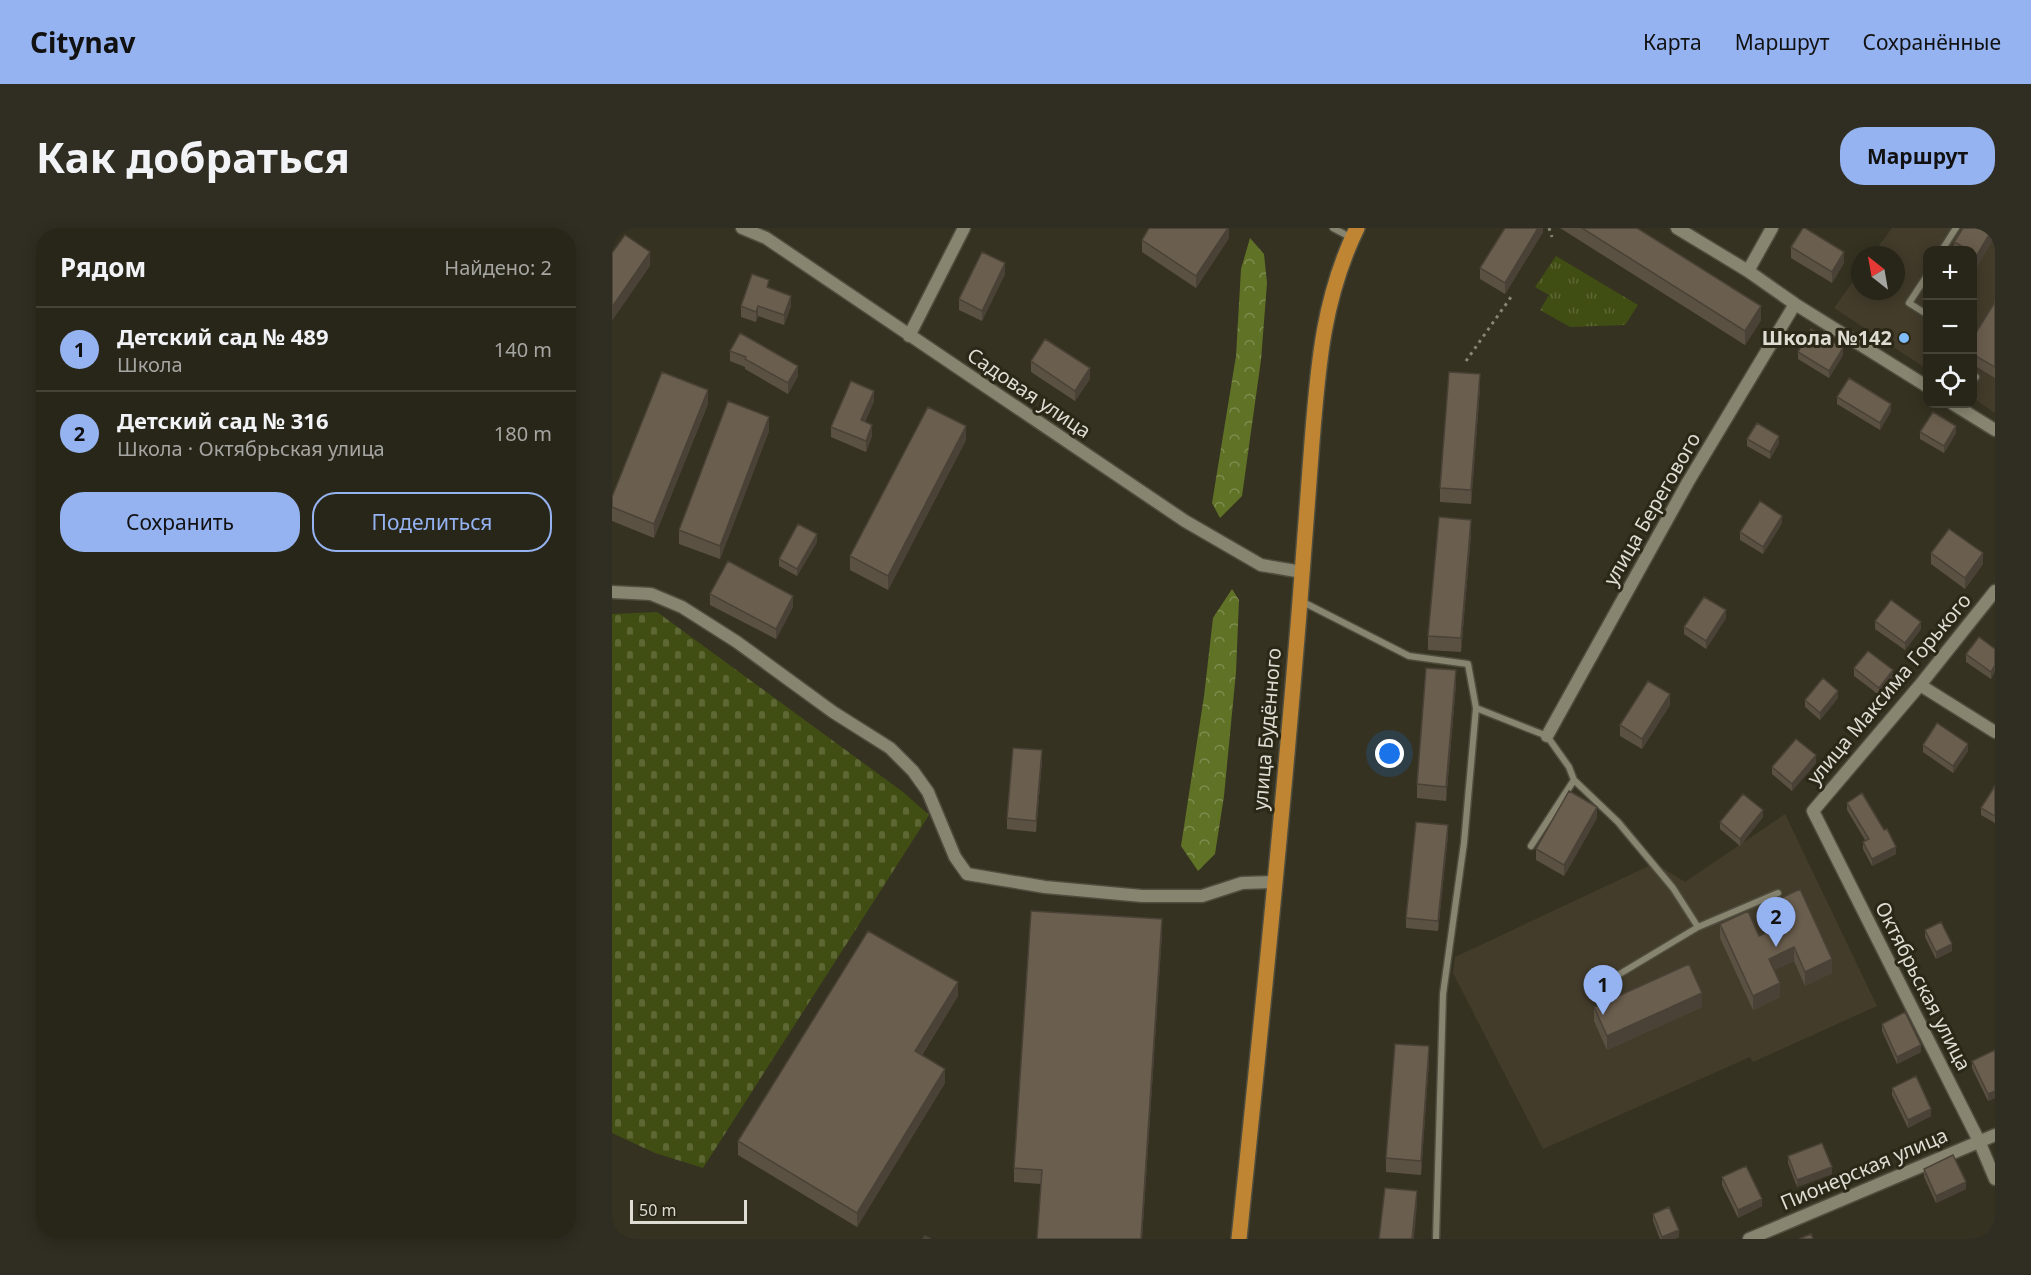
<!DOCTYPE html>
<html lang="ru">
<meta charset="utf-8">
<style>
:root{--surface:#282619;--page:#302e22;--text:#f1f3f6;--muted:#a5a5a2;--line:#444338;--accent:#95b2f1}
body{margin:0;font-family:"Noto Sans",sans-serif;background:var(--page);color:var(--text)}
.controls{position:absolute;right:18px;top:18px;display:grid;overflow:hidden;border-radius:12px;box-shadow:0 3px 15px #0003}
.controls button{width:54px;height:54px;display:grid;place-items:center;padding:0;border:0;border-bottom:2px solid var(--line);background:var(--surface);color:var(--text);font:30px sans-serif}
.compass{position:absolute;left:1239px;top:18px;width:54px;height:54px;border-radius:50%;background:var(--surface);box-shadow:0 3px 15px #0003;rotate:329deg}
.scale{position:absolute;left:18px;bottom:15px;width:117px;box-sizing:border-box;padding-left:6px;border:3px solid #dfddd3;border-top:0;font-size:16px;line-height:21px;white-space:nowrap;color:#dfddd3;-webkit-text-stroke:4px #2b2818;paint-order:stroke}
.you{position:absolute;left:778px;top:526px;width:21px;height:21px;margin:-15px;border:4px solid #fff;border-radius:50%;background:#1a73e8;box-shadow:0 0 0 9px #1a73e833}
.badge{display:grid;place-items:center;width:39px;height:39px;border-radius:50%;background:var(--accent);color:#111;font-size:20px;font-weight:700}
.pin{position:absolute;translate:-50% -50px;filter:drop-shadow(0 2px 3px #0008)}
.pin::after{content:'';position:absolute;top:32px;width:21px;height:18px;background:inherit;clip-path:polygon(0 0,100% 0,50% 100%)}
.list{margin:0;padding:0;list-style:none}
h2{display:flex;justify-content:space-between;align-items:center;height:78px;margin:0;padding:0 24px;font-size:26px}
h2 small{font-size:20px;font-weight:400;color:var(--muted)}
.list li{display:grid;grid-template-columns:39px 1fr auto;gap:18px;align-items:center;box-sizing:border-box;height:84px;padding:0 24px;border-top:2px solid var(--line)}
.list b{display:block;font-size:22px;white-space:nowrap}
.list p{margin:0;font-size:20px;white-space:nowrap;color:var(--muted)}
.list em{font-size:20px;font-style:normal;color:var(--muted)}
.actions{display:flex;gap:12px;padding:18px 24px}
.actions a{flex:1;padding:14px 0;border:2px solid var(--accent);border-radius:24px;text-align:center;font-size:21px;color:var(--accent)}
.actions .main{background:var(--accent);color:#111}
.icon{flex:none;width:33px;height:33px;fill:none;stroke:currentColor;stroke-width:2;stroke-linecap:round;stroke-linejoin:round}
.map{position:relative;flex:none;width:1383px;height:1011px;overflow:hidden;border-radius:24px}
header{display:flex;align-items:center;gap:36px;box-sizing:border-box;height:84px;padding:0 30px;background:var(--accent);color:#111}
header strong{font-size:28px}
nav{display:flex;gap:33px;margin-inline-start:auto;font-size:21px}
.intro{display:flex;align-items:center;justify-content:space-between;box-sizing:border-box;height:144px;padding:0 36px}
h1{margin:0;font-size:42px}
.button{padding:15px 27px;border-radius:24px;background:var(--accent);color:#111;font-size:21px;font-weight:700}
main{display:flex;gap:36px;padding:0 36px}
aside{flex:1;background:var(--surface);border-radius:24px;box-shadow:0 3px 15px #0003}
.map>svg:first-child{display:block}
.education{fill:#433c2b}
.forest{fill:url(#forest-crowns)}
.cemetery{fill:url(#cemetery-stones)}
.park{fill:url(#park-tufts)}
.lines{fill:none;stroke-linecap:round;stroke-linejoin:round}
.lane-casing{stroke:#4f4d3e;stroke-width:9}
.street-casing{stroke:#4f4d3e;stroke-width:15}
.primary-casing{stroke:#4f4d3e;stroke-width:18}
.path{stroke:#878577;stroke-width:3;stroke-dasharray:3 4.5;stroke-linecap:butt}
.lane{stroke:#878470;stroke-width:6}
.street{stroke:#878470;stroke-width:12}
.primary{stroke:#bf8533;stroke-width:15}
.wall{fill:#5b5143}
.shaded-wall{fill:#4a4237}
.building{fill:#6a5e4e;stroke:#4a4237;stroke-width:1.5}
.poi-dot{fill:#81bcfa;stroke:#2b2818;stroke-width:2}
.labels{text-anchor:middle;stroke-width:6;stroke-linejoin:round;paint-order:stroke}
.poi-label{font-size:20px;font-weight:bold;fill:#dfddd3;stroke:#2b2818;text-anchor:end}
.street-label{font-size:20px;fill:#dfddd3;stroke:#2b2818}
</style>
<header>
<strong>Citynav</strong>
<nav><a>Карта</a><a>Маршрут</a><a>Сохранённые</a></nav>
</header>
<div class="intro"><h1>Как добраться</h1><a class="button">Маршрут</a></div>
<main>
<aside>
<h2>Рядом<small>Найдено: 2</small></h2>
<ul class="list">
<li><span class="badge">1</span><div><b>Детский сад № 489</b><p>Школа</p></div><em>140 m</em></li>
<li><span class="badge">2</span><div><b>Детский сад № 316</b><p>Школа · Октябрьская улица</p></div><em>180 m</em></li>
</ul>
<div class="actions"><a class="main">Сохранить</a><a>Поделиться</a></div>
</aside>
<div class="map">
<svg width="1383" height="1011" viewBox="0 0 1383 1011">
<defs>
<pattern id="forest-crowns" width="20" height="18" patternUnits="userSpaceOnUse" patternTransform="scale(1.5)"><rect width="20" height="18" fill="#607226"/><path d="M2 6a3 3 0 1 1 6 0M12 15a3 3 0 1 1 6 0" fill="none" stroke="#7e8c4f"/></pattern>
<pattern id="cemetery-stones" width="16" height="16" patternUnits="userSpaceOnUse" patternTransform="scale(1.5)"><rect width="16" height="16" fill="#414e13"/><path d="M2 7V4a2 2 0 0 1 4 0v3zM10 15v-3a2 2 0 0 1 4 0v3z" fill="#5c6734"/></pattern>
<pattern id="park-tufts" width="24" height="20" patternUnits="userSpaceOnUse" patternTransform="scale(1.5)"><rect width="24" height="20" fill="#414e13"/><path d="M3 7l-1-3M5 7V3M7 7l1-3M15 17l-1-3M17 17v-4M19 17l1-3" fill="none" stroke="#5c6734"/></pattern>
</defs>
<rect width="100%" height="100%" fill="#353221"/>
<!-- education -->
<path class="education" d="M1280,0H1383V185L1361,170L1360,22H1316L1315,141L1222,80L1248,44V63H1284V27H1260Z
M1173,586L1265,778L1141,834L1138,829L931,921L841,745L843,729L1043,635L1073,654Z"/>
<!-- forest -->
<path class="forest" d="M638,10L652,26L655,55L649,132L630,268L608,290L600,275L624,128L629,41Z
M620,361L627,372L624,444L612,568L603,626L586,643L569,618L592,468L601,390Z"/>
<!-- cemetery -->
<path class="cemetery" d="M45,384L291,564L317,587L91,940L43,925L0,905V386Z"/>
<!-- park -->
<path class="park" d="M944,28L1026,77L1013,97L958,99L928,82L937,67L923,59Z"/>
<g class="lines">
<defs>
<path id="lane" d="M721,0L740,10
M1330,22L1344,0
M1316,46L1297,75L1316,87
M1360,147L1364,149L1360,154
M689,373L797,428L856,436L864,480L935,508L957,539L962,552L1006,594L1061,660L1086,699
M919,618L962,552
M991,756L1086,699L1166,665
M824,1011L831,766L852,615L864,480"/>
<path id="street" d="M130,0L154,10L573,293L649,337L690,344
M1065,0L1136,43L1183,76L1316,159
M1136,43L1160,0
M297,108L352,0
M1341,176L1383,202
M1383,363L1308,457L1201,583L1367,913L1383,951
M0,364L39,366L70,379L125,414L221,484L278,520L301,543L316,564L343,629L355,646L433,659L530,668H590L630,655L663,654
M1308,457L1383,504
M935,508L1076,254L1183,76
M1137,1011L1383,907"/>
<path id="primary" d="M627,1011C649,798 671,586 688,373C692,320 696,267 700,214C706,138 711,70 745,0"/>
</defs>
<!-- lane casing -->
<use href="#lane" class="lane-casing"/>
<!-- street casing -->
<use href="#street" class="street-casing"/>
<!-- primary casing -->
<use href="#primary" class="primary-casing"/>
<!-- path -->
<path class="path" d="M937,0L940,9
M854,133L899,69"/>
<!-- lane -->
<use href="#lane" class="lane"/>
<!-- street -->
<use href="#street" class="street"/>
<!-- primary -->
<use href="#primary" class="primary"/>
</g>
<!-- wall -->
<path class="wall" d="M617,0V10L584,60L530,24V12Z
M931,0V4L893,66L868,51V40Z
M948,0H1025L1149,92L1133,117Z
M1383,0V8L1365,38L1360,35V22H1342V14Z
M1179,19L1232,35L1220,55L1179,30Z
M393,46L370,93L347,82V71Z
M157,60L179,78L172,97L146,88L144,94L129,89V78Z
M1383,74V150L1360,136V111Z
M118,123L186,148L176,166L133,141V139L118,133Z
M1186,124L1231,127L1217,150L1186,131Z
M419,133L478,151L463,173L419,144Z
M868,160L859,276L828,274V260Z
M1225,169L1279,183L1268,202L1225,176Z
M262,173L253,194L260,208L254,224L219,209V199Z
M96,176L42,310L0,293V269Z
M157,203L108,331L67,316V302Z
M1308,204L1344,205L1332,225L1308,211Z
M1135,211L1167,215L1158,231L1135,218Z
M354,212L276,362L238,342V328Z
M1170,295L1151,326L1128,312V304Z
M859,306L849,424L816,422V408Z
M205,314L185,348L167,338V331Z
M1319,325L1371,336L1353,361L1319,336Z
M98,366L181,379L164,411L98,377Z
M1114,390L1094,421L1072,406V399Z
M1263,393L1309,401L1293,422L1263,401Z
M1383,421L1379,451L1354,434V426Z
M1242,440L1281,450L1267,467L1242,448Z
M844,456L834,573L805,570V556Z
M1226,470L1208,492L1193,479V472Z
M1058,477L1030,521L1008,508V497Z
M1311,517L1356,523L1341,545L1311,524Z
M430,533L424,604L395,601V590Z
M1204,535L1180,563L1160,546V539Z
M1383,558V595L1369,587V580Z
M1235,575L1284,626L1260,638L1251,621V614L1253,612L1235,582Z
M1151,589L1128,618L1108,601V594Z
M985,590L952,648L924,632V621Z
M836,607L826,703L794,700V690Z
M1161,674L1220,745L1193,758L1182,733L1162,742L1168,769L1141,782L1108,710V696L1147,708L1166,699L1161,688Z
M1313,702L1340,723L1324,731L1313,709Z
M550,705L530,1011H425L429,956L402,954V940Z
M346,768L310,827L333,855L245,999L126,927V913Z
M982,779H1090L995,822L982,793Z
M1270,796L1309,824L1285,836L1270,803Z
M1383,822V870L1376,873L1360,840V833Z
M817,832L809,947L774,944V930Z
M1280,860L1319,888L1296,900L1280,867Z
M1176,928L1220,946L1185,959L1176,935Z
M1312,941L1354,961L1324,975L1312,949Z
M1110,949L1150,978L1126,990L1110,957Z
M1041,986L1067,1009L1062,1011H1048L1041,993Z"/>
<!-- shaded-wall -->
<path class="shaded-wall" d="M612,0H617V10L584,60V48Z
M926,0H931V4L893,66V55Z
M1381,0H1383V8L1365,38V27Z
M38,24V38L0,93V79Z
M1232,24V35L1220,55V44Z
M393,35V46L370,93V83Z
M179,68V78L172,97V87Z
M146,78V88L144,94V84Z
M1149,78V92L1133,117V103Z
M1231,120V127L1217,150V143Z
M186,138V148L176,166V155Z
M478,140V151L463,173V163Z
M868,146V160L859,276V262Z
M96,162V176L42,310V296Z
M262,163V173L249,203V192Z
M1279,176V183L1268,202V195Z
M157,189V203L108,331V318Z
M260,197V208L254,224V213Z
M354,198V212L276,362V348Z
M1344,198V205L1332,225V218Z
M1167,208V215L1158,231V224Z
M1170,288V295L1151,326V319Z
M859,292V306L849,424V410Z
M205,306V314L185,348V341Z
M1371,325V336L1353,361V350Z
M181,368V379L164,411V401Z
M1114,382V390L1094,421V413Z
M1309,394V401L1293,422V415Z
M1383,437V444L1379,451V444Z
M844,442V456L834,573V559Z
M1281,442V450L1267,467V460Z
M1226,463V470L1208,492V485Z
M1058,466V477L1030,521V511Z
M1356,516V523L1341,545V538Z
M430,522V533L424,604V593Z
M1204,527V535L1180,563V556Z
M985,579V590L952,648V637Z
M1151,582V589L1128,618V611Z
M836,597V607L826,703V693Z
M1284,619V626L1260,638V631Z
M550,691V705L530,1011H529Z
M1340,716V723L1324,731V724Z
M1182,719V733L1157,745V731Z
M1220,731V745L1193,758V744Z
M346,754V768L303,837V823Z
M1168,755V769L1141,782V768Z
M1090,765V779L995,822V808Z
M1309,817V824L1285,836V829Z
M817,818V832L809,947V933Z
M333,841V855L245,999V985Z
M1383,863V870L1376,873V866Z
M1319,881V888L1296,900V892Z
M1220,939V946L1185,959V952Z
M1354,954V961L1324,975V968Z
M805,963V977L802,1011H800Z
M1150,971V978L1126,990V982Z
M1067,1002V1009L1062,1011H1050V1009Z"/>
<!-- building -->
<path class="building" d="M537,0H616L584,48L530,12Z
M893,0H926L893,55L868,40Z
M970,0H1025L1149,78L1133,103Z
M1191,0H1193L1232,24L1220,44L1179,19Z
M1351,0H1381L1365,27L1360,25V22H1357L1342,14Z
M13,7L38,24L0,79V25Z
M370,24L393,35L370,83L347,71Z
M140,46L157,52L155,59L179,68L172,87L146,78L144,84L129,78Z
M1383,74V139L1360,126V111Z
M1199,101L1231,120L1217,143L1186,124Z
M128,105L186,138L176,155L133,131L134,129L118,123Z
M433,111L478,140L463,163L419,133Z
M50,144L96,162L42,296L0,279V269Z
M837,144L868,146L859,262L828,260Z
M1237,150L1279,176L1268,195L1225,169Z
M239,153L262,163L249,192L260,197L254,213L219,199Z
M116,173L157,189L108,318L67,302Z
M316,179L354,198L276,348L238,328Z
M1321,184L1344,198L1332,218L1308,204Z
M1145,195L1167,208L1158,224L1135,211Z
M1148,273L1170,288L1151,319L1128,304Z
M827,289L859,292L849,410L816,408Z
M186,296L205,306L185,341L167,331Z
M1337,301L1371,325L1353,350L1319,325Z
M116,333L181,368L164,401L98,366Z
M1092,369L1114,382L1094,413L1072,399Z
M1279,372L1309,394L1293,415L1263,393Z
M1367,409L1383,421V437L1379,444L1354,426Z
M1256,423L1281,442L1267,460L1242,440Z
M814,440L844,442L834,559L805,556Z
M1211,450L1226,463L1208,485L1193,472Z
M1036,453L1058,466L1030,511L1008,497Z
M1325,495L1356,516L1341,538L1311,517Z
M1184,511L1204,527L1180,556L1160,539Z
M401,520L430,522L424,593L395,590Z
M1383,558V588L1369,580Z
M957,563L985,579L952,637L924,621Z
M1250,565L1272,602L1275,601L1284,619L1260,631L1251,614L1257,611L1235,575Z
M1131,566L1151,582L1128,611L1108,594Z
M804,594L836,597L826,693L794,690Z
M1188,661L1220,731L1193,744L1182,719L1157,731L1168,755L1141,768L1108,696L1136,683L1147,708L1172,697L1161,674Z
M419,683L550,691L529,1011H425L430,942L402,940Z
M1329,694L1340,716L1324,724L1313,702Z
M256,703L346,754L303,823L333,841L245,985L126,913Z
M1077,736L1090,765L995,808L982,779Z
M1293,784L1309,817L1285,829L1270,796Z
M783,816L817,818L809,933L774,930Z
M1383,822V863L1376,866L1360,833Z
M1304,848L1319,881L1296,892L1280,860Z
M1210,915L1220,939L1185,952L1176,928Z
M1341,927L1354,954L1324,968L1312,941Z
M1134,938L1150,971L1126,982L1110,949Z
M773,960L805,963L800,1011H767Z
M1057,979L1067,1002L1050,1009L1041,986Z
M1199,1006L1201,1011H1187Z
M313,1008L319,1011H311Z"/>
<!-- markers -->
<circle class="poi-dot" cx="1292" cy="110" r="6"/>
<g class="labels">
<!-- poi labels -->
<g class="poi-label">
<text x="1280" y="117">Школа №142</text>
</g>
<!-- street labels -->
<g class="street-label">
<text transform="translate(417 165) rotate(34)" y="7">Садовая улица</text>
<text transform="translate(1040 281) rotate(-60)" y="7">улица Берегового</text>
<text transform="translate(1277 461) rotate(-50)" y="7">улица Максима Горького</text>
<text transform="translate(655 501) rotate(-85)" y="7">улица Будённого</text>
<text transform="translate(1311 758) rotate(63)" y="7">Октябрьская улица</text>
<text transform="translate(1252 941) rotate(-23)" y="7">Пионерская улица</text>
</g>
</g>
</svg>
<div class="controls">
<button>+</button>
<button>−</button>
<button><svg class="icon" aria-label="locate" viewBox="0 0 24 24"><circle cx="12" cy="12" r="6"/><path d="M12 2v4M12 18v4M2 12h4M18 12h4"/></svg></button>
</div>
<svg class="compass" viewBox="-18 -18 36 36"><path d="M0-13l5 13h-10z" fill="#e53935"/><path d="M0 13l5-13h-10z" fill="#a5a5a2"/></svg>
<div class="scale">50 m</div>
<div class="you"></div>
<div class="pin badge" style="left:991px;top:787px">1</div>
<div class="pin badge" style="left:1164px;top:719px">2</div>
</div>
</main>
